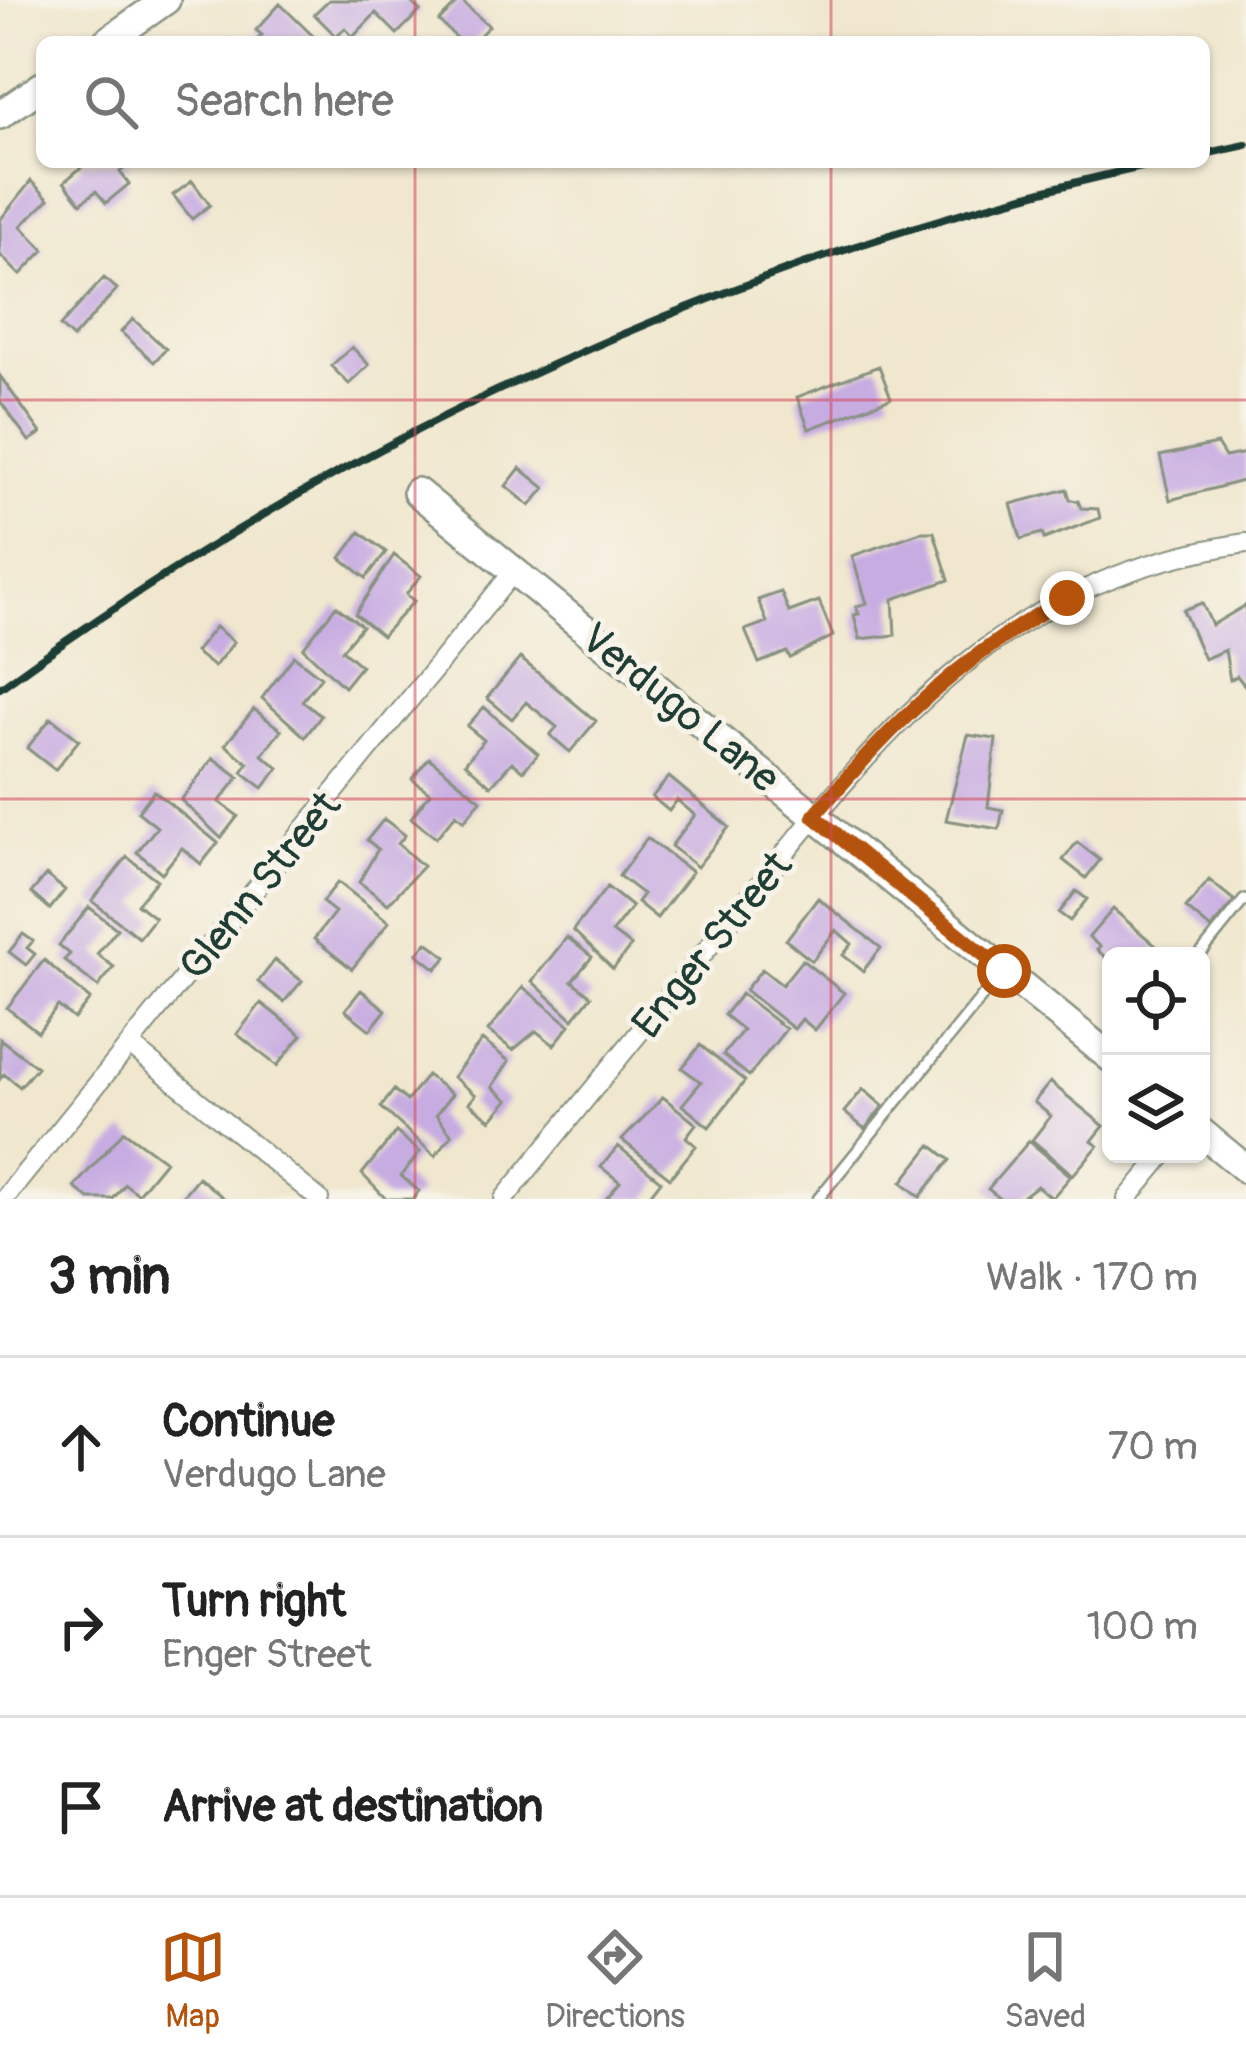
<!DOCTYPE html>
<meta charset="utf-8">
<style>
:root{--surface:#fff;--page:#f6f6f6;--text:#222;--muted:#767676;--line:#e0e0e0;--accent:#b45309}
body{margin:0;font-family:Pangolin,sans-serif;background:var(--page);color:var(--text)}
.controls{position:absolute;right:36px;bottom:36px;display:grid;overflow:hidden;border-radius:18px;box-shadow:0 3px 9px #0004}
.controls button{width:108px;height:108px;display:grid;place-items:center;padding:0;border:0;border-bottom:3px solid var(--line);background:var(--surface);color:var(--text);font:60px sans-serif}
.stop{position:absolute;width:36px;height:36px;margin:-27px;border:9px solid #b45309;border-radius:50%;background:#fff}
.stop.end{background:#b45309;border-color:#fff;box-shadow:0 3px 12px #0008}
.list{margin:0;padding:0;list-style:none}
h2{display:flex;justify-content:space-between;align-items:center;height:156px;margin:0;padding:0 48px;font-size:51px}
h2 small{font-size:39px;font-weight:400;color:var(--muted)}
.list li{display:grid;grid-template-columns:78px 1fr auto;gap:36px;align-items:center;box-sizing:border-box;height:180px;padding:0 48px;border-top:3px solid var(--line)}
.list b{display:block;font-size:45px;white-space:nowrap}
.list p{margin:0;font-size:39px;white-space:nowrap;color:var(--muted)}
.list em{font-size:39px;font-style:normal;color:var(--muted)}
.icon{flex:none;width:66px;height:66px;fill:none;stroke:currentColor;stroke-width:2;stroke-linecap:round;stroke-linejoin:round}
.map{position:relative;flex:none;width:1246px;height:1199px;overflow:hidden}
.search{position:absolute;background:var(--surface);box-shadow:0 3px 9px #0004;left:36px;right:36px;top:36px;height:132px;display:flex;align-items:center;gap:30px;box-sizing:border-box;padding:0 42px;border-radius:18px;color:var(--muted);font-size:45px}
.sheet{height:696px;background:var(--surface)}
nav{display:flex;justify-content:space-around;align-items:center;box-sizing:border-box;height:168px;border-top:3px solid var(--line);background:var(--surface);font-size:33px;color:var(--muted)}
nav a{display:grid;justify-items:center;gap:6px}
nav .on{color:var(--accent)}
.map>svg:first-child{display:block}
.building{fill:#c7ace2}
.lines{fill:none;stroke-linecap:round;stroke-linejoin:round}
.lane-casing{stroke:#889281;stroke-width:14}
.street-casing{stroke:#889281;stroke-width:22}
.secondary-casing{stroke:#889281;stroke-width:32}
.lane{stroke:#fff;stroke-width:9}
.street{stroke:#fff;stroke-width:18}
.secondary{stroke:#fff;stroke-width:27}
.rail{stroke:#1f3d34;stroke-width:8}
.route{stroke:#b45309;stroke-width:15}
.grid{fill:none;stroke:#d1495b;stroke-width:3;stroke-opacity:0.55}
.labels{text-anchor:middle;stroke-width:10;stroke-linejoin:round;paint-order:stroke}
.street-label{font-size:42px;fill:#1f3d34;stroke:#f7f3e8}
</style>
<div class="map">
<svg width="1246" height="1199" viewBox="0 0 1246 1199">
<rect width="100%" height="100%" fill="#f7f3e8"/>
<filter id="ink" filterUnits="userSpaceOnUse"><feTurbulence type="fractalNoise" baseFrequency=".00833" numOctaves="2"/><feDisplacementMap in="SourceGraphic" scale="24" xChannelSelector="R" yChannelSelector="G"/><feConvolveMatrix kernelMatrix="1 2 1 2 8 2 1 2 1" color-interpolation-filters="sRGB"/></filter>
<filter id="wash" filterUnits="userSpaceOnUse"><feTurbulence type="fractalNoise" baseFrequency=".004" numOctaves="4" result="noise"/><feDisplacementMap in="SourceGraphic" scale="48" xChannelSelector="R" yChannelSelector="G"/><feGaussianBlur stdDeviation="2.7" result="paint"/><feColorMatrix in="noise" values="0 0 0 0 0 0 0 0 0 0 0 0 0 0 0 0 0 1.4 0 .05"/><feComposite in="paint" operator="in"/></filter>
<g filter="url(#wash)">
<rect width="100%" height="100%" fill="#f0e7ce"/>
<g id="blocks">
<!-- building -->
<path class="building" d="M329,0H409L420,11L397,34L376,13L353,37L345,28L336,36L314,14Z
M460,0L489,26L473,42H461L439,21Z
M280,4L313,36L307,42H255L262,35L256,30Z
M79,162H132L120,172L129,184L106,203L96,191L81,203L64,182L83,166Z
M31,181L49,199L21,226L44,250L20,275L0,255V220Z
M192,181L210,205L192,219L173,195Z
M104,278L117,289L73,338L60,326Z
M133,319L166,349L154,362L121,332Z
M352,347L369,365L349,384L331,366Z
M879,366L891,398L809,429L797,397Z
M0,376L41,433L29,441L0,401Z
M1217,444L1225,457L1246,453V480L1170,500L1160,456Z
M520,468L545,488L530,506L506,486Z
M1067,489L1070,500L1078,501L1081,508L1098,509L1100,518L1044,539L1042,533L1021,539L1011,504Z
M360,532L386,552L366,578L341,558Z
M921,532H934L949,580L893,599L895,635L860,639L854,615L859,614L856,607L867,603L852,556Z
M394,555L421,576L406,594L414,601L382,636L355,614Z
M781,592L789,612L819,601L833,636L790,658L787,652L759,663L745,630L767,622L758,600Z
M1202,603L1212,625L1246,605V687L1237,676L1230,680L1225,650L1204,659L1183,610Z
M336,606L362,626L342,650L361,666L344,687L303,648Z
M215,627L234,642L214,667L195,652Z
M294,656L321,677L302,701L321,716L305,737L262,698Z
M520,658L596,721L570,752L550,735L557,727L526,702L512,719L487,698Z
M484,707L538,754L523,771L512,762L491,786L465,763L484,740L467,726Z
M254,709L281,730L262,755L279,768L263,788L242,772L248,763L225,745Z
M51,718L79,740L55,770L27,748Z
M968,735L996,739L988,807L1003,810L999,829L946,820Z
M213,758L239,777L219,802L238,816L221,838L181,800Z
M429,758L481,800L464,821L456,814L436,838L411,818L430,793L412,779Z
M669,777L729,827L697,867L671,846L695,815L677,800L669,811L652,797Z
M154,791L218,843L201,864L182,848L162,873L137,852L157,827L138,812Z
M384,819L405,835L398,844L423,866L388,904L359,882L378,849L367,840Z
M647,838L692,872L657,918L637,902L643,894L619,876Z
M1077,842L1100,860L1086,878L1063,860Z
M127,857L157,880L137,904L155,918L139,938L92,901Z
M46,875L65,890L50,909L31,893Z
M1209,880L1235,901L1211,929L1186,908Z
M338,882L389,922L352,969L314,939L335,912L322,902Z
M607,887L632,907L612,932L631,946L613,969L573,930Z
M1076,891L1087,899L1070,921L1059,913Z
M818,898L881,948L863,971L843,955L852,944L836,930L812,961L786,940Z
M89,907L117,929L97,954L114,967L98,987L64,960L70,954L59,945Z
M1113,909L1156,946L1152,951L1156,956H1111V962L1097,950L1100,947L1089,937Z
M23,934L33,941L27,948L35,954L26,965L9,952Z
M567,937L592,957L572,981L591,996L573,1019L532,981Z
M427,942L447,957L436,969L417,954Z
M44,960L90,999L74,1019L58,1006L38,1032L7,1008Z
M275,960L302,981L284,1002L258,982Z
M802,960L844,993L815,1030L802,1019L794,1029L745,990L762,969L782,985Z
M523,987L570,1025L554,1045L536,1031L513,1050L488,1031Z
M361,990L386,1010L370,1030L345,1010Z
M741,994L786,1029L749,1076L723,1055L743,1030L724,1015Z
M261,1003L302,1035L277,1066L237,1034Z
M0,1039L37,1067L20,1087L4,1074L0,1079Z
M482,1040L509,1061L492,1087L508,1100L491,1120L469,1103L476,1095L453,1077Z
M700,1045L745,1081L709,1127L682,1105L701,1082L682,1068Z
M427,1075L452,1094L436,1115L452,1135L435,1156L381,1107L394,1090L407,1101Z
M1050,1082L1104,1126L1092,1141L1098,1146L1073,1175L1032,1140L1051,1116L1034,1102Z
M863,1089L883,1106L865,1129L844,1112Z
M663,1097L696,1124L686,1137L696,1146L670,1178L622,1140Z
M124,1131L165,1161L138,1194L125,1184L113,1199H89L74,1187Z
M396,1132L420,1152L401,1176L419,1191L413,1199H386L362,1174Z
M1029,1141L1071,1176L1052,1198L1037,1186L1020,1199H1001L988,1189Z
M931,1145L950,1160L920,1197L902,1182Z
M618,1146L661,1181L647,1199H606L620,1182L601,1167Z
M198,1177L225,1199H180Z"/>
</g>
</g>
<g filter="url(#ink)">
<use href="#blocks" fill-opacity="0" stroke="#889281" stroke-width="3"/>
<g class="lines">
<defs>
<path id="lane" d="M1199,956L1244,900
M818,1199L1000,975"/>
<path id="street" d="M130,1045L319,1199
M4,1199L514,571
M504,1199C580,1105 657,1011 733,917C881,735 996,579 1246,543
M1127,1199L1164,1154"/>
<path id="secondary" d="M106,42L166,0
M0,115L42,86
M417,492L1111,1058
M1201,1132L1246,1169"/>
</defs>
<!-- lane casing -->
<use href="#lane" class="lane-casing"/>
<!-- street casing -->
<use href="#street" class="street-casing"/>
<!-- secondary casing -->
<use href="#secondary" class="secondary-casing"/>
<!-- lane -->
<use href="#lane" class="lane"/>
<!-- street -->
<use href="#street" class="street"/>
<!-- secondary -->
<use href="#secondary" class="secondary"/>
<!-- rail -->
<path class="rail" d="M1204,154L1246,145
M0,688C347,434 744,253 1164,162"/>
</g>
</g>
<g class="lines" filter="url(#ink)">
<!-- route -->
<path class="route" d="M1004,971L814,816C890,726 963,654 1067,598"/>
</g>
<!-- grid -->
<path class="grid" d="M415,0V42M831,0V42M415,162V1199M831,162V1199M0,400H1246M0,799H1246"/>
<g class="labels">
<!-- street labels -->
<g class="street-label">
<text transform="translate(681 707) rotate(39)" y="15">Verdugo Lane</text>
<text transform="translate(259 885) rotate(-51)" y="15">Glenn Street</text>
<text transform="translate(711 944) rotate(-51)" y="15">Enger Street</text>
</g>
</g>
</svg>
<div class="controls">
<button><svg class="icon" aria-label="locate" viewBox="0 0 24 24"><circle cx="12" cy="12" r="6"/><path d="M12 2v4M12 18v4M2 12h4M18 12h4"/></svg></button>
<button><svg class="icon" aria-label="layers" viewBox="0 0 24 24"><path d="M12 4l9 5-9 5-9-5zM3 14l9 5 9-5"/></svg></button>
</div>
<div class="stop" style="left:1004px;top:971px"></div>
<div class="stop end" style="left:1067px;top:598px"></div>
<div class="search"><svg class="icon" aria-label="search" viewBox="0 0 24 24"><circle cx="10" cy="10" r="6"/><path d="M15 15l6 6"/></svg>Search here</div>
</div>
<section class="sheet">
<h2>3 min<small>Walk · 170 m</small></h2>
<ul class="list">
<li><svg class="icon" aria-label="ahead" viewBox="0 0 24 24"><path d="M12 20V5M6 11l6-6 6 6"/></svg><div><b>Continue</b><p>Verdugo Lane</p></div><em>70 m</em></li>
<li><svg class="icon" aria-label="right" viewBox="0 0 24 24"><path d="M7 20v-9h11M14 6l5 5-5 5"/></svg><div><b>Turn right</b><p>Enger Street</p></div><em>100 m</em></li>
<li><svg class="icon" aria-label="arrive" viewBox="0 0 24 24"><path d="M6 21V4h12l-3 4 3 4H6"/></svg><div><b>Arrive at destination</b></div></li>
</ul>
</section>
<nav>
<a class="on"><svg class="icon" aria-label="map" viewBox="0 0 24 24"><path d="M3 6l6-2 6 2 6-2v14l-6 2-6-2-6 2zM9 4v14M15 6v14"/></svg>Map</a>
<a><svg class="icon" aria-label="directions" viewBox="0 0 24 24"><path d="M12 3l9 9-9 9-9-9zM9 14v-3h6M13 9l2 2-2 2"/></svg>Directions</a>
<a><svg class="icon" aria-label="saved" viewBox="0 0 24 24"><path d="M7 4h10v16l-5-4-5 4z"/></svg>Saved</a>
</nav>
